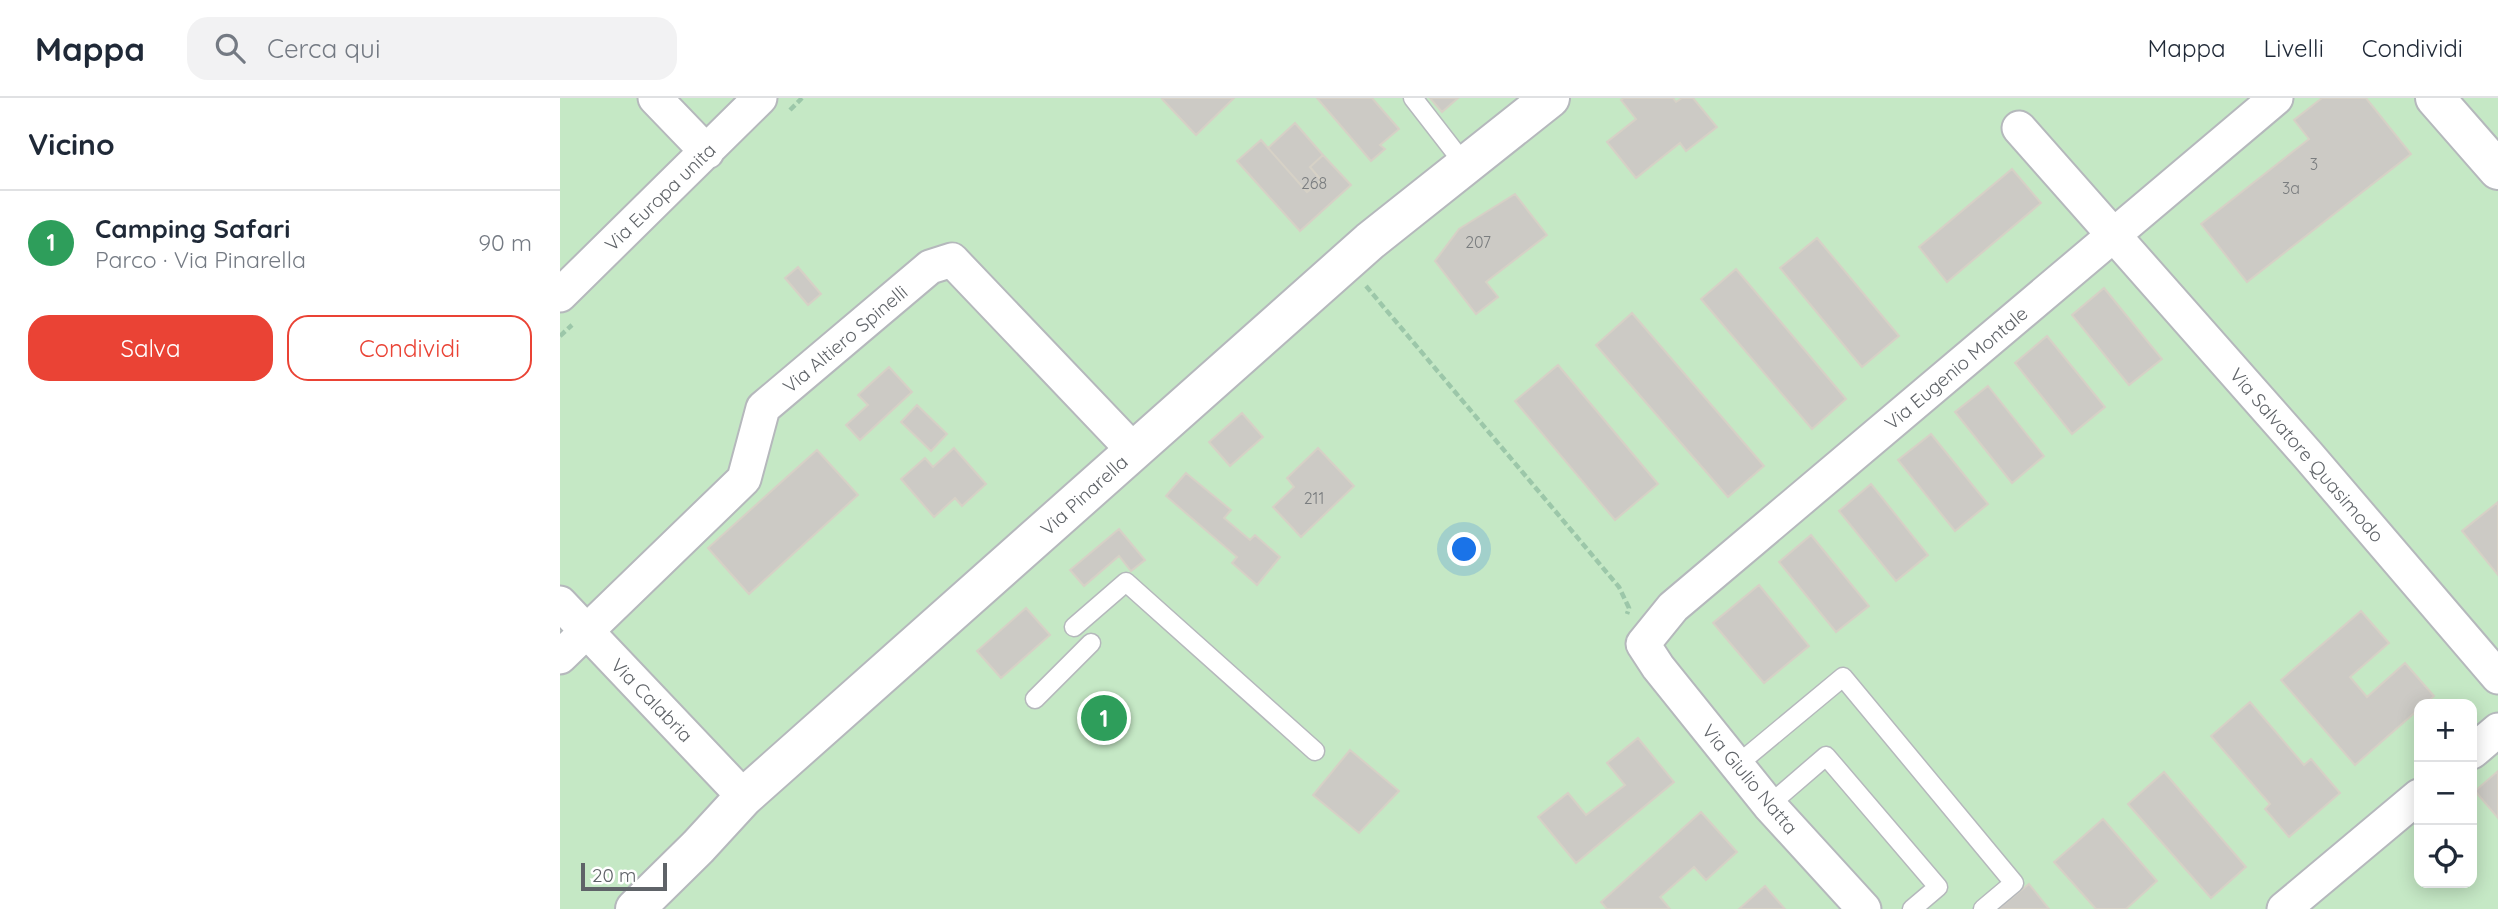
<!DOCTYPE html>
<html lang="it">
<meta charset="utf-8">
<style>
:root{--surface:#fff;--page:#f2f2f3;--text:#1f2937;--muted:#747a83;--line:#e0e1e3;--accent:#ea4335}
body{margin:0;font-family:Quicksand,sans-serif;background:var(--page);color:var(--text)}
.controls{position:absolute;right:21px;bottom:21px;display:grid;overflow:hidden;border-radius:14px;box-shadow:0 4px 18px #0003}
.controls button{width:63px;height:63px;display:grid;place-items:center;padding:0;border:0;border-bottom:2px solid var(--line);background:var(--surface);color:var(--text);font:35px sans-serif}
.scale{position:absolute;left:21px;bottom:18px;width:86px;box-sizing:border-box;padding-left:7px;border:4px solid #5f6368;border-top:0;font-size:19px;line-height:24px;white-space:nowrap;color:#5f6368;-webkit-text-stroke:5px #fff;paint-order:stroke}
.you{position:absolute;left:905px;top:452px;width:24px;height:24px;margin:-18px;border:5px solid #fff;border-radius:50%;background:#1a73e8;box-shadow:0 0 0 10px #1a73e833}
.badge{display:grid;place-items:center;width:46px;height:46px;border-radius:50%;background:var(--accent);color:#fff;font-size:23px;font-weight:700}
.pin{position:absolute;translate:-50% -50%;border:4px solid #fff;box-shadow:0 2px 7px #0006}
.list{margin:0;padding:0;list-style:none}
h2{display:flex;justify-content:space-between;align-items:center;height:91px;margin:0;padding:0 28px;font-size:30px}
h2 small{font-size:23px;font-weight:400;color:var(--muted)}
.list li{display:grid;grid-template-columns:46px 1fr auto;gap:21px;align-items:center;box-sizing:border-box;height:105px;padding:0 28px;border-top:2px solid var(--line)}
.list b{display:block;font-size:26px;white-space:nowrap}
.list p{margin:0;font-size:23px;white-space:nowrap;color:var(--muted)}
.list em{font-size:23px;font-style:normal;color:var(--muted)}
.actions{display:flex;gap:14px;padding:21px 28px}
.actions a{flex:1;padding:16px 0;border:2px solid var(--accent);border-radius:21px;text-align:center;font-size:24px;color:var(--accent)}
.actions .main{background:var(--accent);color:#fff}
.icon{flex:none;width:38px;height:38px;fill:none;stroke:currentColor;stroke-width:2;stroke-linecap:round;stroke-linejoin:round}
.map{position:relative;flex:none;width:1938px;height:811px;overflow:hidden}
header{display:flex;align-items:center;gap:42px;box-sizing:border-box;height:98px;padding:0 35px;background:var(--surface);border-bottom:2px solid var(--line)}
header strong{font-size:33px}
nav{display:flex;gap:38px;margin-inline-start:auto;font-size:24px}
.search{width:490px;height:63px;background:var(--page);display:flex;align-items:center;gap:18px;box-sizing:border-box;padding:0 24px;border-radius:21px;color:var(--muted);font-size:26px}
main{display:flex}
aside{flex:1;background:var(--surface)}
.map>svg:first-child{display:block}
.green{fill:#c5e8c5;fill-rule:evenodd}
.building{fill:#cccac5;stroke:#d6d1c6;stroke-width:2}
.lines{fill:none;stroke-linecap:round;stroke-linejoin:round}
.service-casing{stroke:#b5b8bc;stroke-width:21}
.minor-casing{stroke:#b5b8bc;stroke-width:37}
.tertiary-casing{stroke:#b5b8bc;stroke-width:42}
.path{stroke:#9cc7a9;stroke-width:4.5;stroke-dasharray:7 3.5;stroke-linecap:butt}
.service{stroke:#fff;stroke-width:18}
.minor{stroke:#fff;stroke-width:33}
.tertiary{stroke:#fff;stroke-width:38}
.labels{text-anchor:middle;stroke-width:5;stroke-linejoin:round;paint-order:stroke}
.number-label{font-size:16px;fill:#7a7d7f}
.street-label{font-size:19px;fill:#5f6368;stroke:#fff}
</style>
<header>
<strong>Mappa</strong>
<div class="search"><svg class="icon" aria-label="search" viewBox="0 0 24 24"><circle cx="10" cy="10" r="6"/><path d="M15 15l6 6"/></svg>Cerca qui</div>
<nav><a>Mappa</a><a>Livelli</a><a>Condividi</a></nav>
</header>
<main>
<aside>
<h2>Vicino<small></small></h2>
<ul class="list">
<li><span class="badge" style="background:#2e9e5b">1</span><div><b>Camping Safari</b><p>Parco · Via Pinarella</p></div><em>90 m</em></li>
</ul>
<div class="actions"><a class="main">Salva</a><a>Condividi</a></div>
</aside>
<div class="map">
<svg width="1938" height="811" viewBox="0 0 1938 811">
<rect width="100%" height="100%" fill="#f1efe8"/>
<!-- green -->
<path class="green" d="M0,0H1938V811H0ZM1859,606H1912V785H1859Z"/>
<!-- building -->
<path class="building" d="M603,0H674L636,37L602,1Z
M757,0H812L839,31L820,47L825,51L811,63Z
M870,0H898L882,14Z
M1064,0H1113L1116,4L1122,0H1133L1157,29L1126,53L1120,45L1076,80L1047,44L1076,21L1061,2Z
M1762,0H1806L1851,56L1687,184L1641,126L1749,41L1734,22Z
M735,25L763,57L750,69L761,82L747,94L708,50Z
M701,42L747,94L761,82L750,69L763,57L791,87L740,133L677,63Z
M1452,71L1481,105L1387,184L1359,149Z
M955,96L987,137L926,184L938,199L916,216L875,163L899,131Z
M1257,140L1339,238L1302,269L1220,170Z
M238,169L261,196L248,207L225,180Z
M1176,171L1286,301L1252,331L1141,201Z
M1544,190L1602,261L1569,287L1512,217Z
M1072,215L1204,368L1168,399L1036,247Z
M1487,238L1545,309L1512,336L1455,265Z
M998,267L1098,386L1055,422L955,303Z
M329,269L352,294L300,342L286,327L308,307L298,297Z
M1428,288L1484,358L1452,385L1395,314Z
M357,307L387,336L371,353L341,324Z
M682,315L703,339L670,368L649,344Z
M1371,336L1428,406L1395,433L1338,362Z
M394,350L426,386L402,408L395,400L374,419L341,381L365,360L373,369Z
M758,350L794,388L741,439L713,409L734,389L727,380Z
M257,352L298,397L189,496L148,450Z
M626,375L671,412L664,420L690,442L695,437L720,459L697,487L672,465L677,459L606,398Z
M1311,386L1368,457L1336,483L1279,413Z
M1938,404V477L1902,433Z
M559,431L585,462L571,473L559,458L524,488L510,472Z
M1251,437L1309,508L1276,534L1219,464Z
M1199,487L1249,548L1204,585L1153,525Z
M466,510L490,537L441,580L417,553Z
M1801,513L1829,545L1790,579L1807,599L1845,565L1874,598L1865,606H1859V611L1795,667L1721,582Z
M1690,604L1744,667L1751,661L1780,695L1729,739L1705,711L1710,706L1651,638Z
M1078,640L1114,684L1016,765L978,719L1008,695L1026,717L1065,687L1047,665Z
M790,652L839,693L799,735L753,697Z
M1938,673V720L1915,693Z
M1604,674L1686,769L1651,800L1568,706Z
M1141,714L1177,754L1146,782L1134,769L1100,799L1110,811H1047L1041,804Z
M1543,721L1597,783L1566,811H1536L1494,764Z
M1469,786L1489,811H1438Z
M1205,788L1225,811H1179Z"/>
<g class="lines">
<defs>
<path id="service" d="M853,0L905,67
M514,529L566,484L755,653
M475,601L531,545
M1177,667L1283,579L1454,785L1423,811
M1209,707L1266,658L1378,789L1352,811"/>
<path id="minor" d="M95,0L147,54
M1459,30L1747,356L1938,579
M0,197L200,0
M0,505L184,699
M0,559L184,381L203,310L370,169L392,162L574,353
M1912,654L1938,632
M1304,811L1209,707L1098,569L1083,546L1113,509L1716,0
M1724,811L1859,698"/>
<path id="tertiary" d="M1875,0L1938,72
M75,811L138,749L184,699L810,143L990,0"/>
</defs>
<!-- service casing -->
<use href="#service" class="service-casing"/>
<!-- minor casing -->
<use href="#minor" class="minor-casing"/>
<!-- tertiary casing -->
<use href="#tertiary" class="tertiary-casing"/>
<!-- path -->
<path class="path" d="M230,12L242,0
M806,188L1059,489L1069,510L1067,516
M0,238L12,227"/>
<!-- service -->
<use href="#service" class="service"/>
<!-- minor -->
<use href="#minor" class="minor"/>
<!-- tertiary -->
<use href="#tertiary" class="tertiary"/>
</g>
<g class="labels">
<!-- number labels -->
<g class="number-label">
<text x="1754" y="72">3</text>
<text x="754" y="91">268</text>
<text x="1731" y="96">3a</text>
<text x="918" y="150">207</text>
<text x="754" y="406">211</text>
</g>
<!-- street labels -->
<g class="street-label">
<text transform="translate(100 99) rotate(-44)" y="7">Via Europa unita</text>
<text transform="translate(285 241) rotate(-40)" y="7">Via Altiero Spinelli</text>
<text transform="translate(1396 270) rotate(-40)" y="7">Via Eugenio Montale</text>
<text transform="translate(1747 357) rotate(49)" y="7">Via Salvatore Quasimodo</text>
<text transform="translate(524 397) rotate(-42)" y="7">Via Pinarella</text>
<text transform="translate(92 602) rotate(46)" y="7">Via Calabria</text>
<text transform="translate(1190 681) rotate(50)" y="7">Via Giulio Natta</text>
</g>
</g>
</svg>
<div class="controls">
<button>+</button>
<button>−</button>
<button><svg class="icon" aria-label="locate" viewBox="0 0 24 24"><circle cx="12" cy="12" r="6"/><path d="M12 2v4M12 18v4M2 12h4M18 12h4"/></svg></button>
</div>
<div class="scale">20 m</div>
<div class="you"></div>
<div class="pin badge" style="left:544px;top:620px;background:#2e9e5b">1</div>
</div>
</main>
